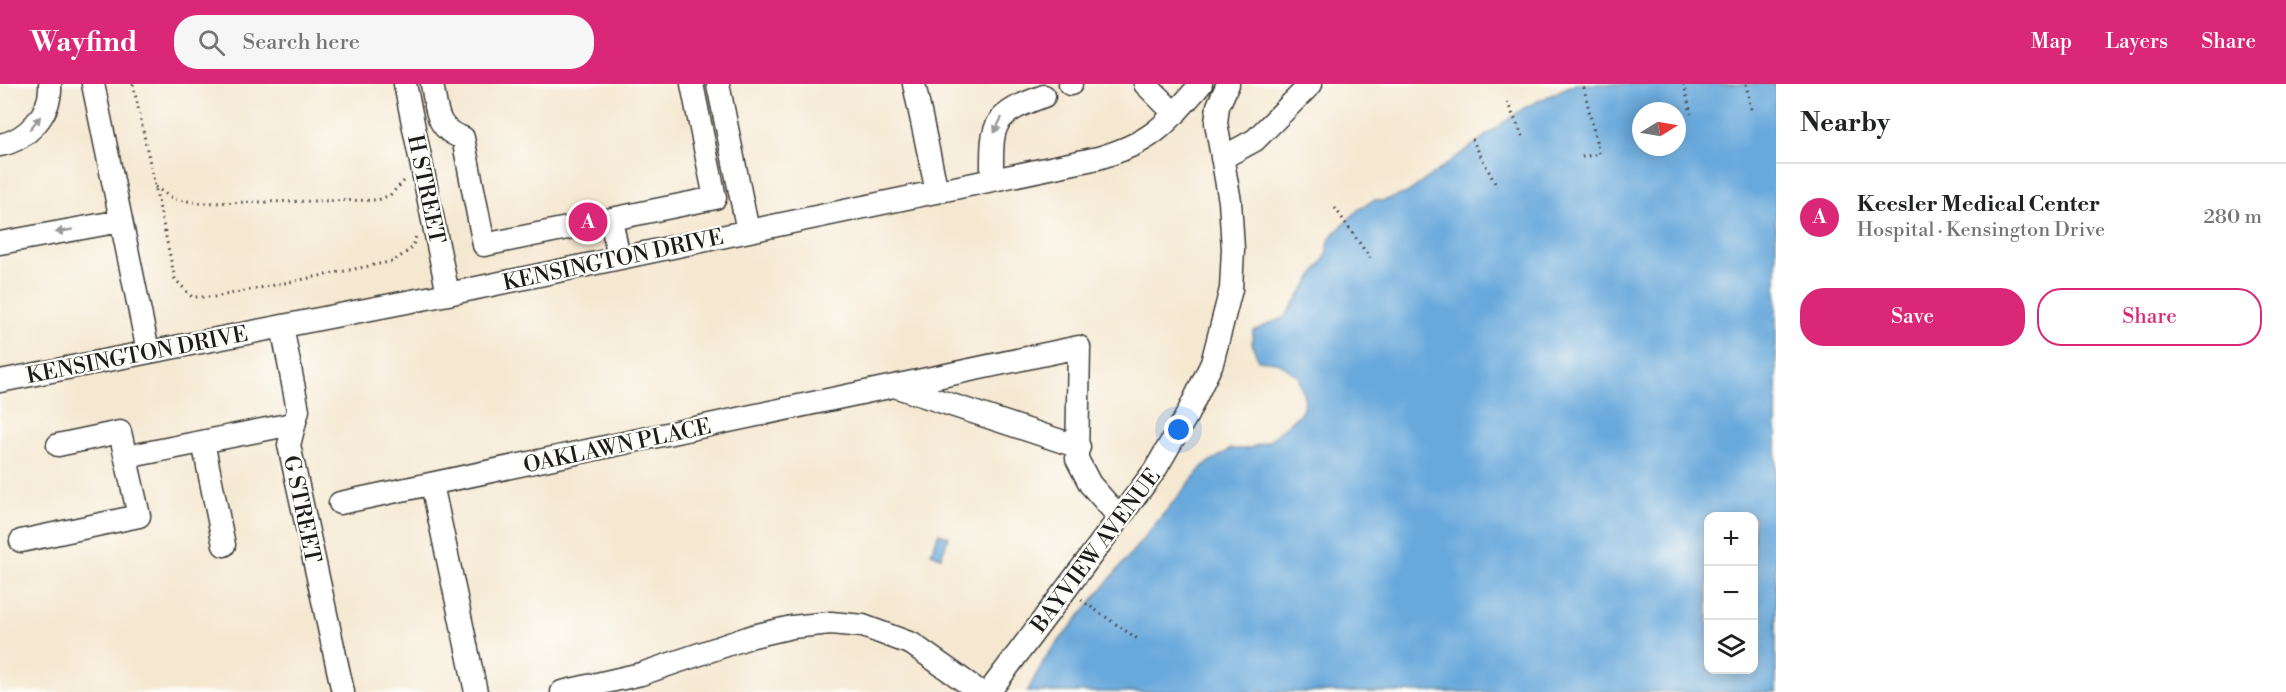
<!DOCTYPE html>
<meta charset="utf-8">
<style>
:root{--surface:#fff;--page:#f6f6f6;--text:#202124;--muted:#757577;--line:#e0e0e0;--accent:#db2777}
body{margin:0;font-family:"Libre Bodoni",serif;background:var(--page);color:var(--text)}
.controls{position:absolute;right:18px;bottom:18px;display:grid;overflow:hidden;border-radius:12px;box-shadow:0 3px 15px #0003}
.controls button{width:54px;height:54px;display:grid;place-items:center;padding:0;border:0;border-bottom:2px solid var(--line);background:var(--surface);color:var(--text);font:30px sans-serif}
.compass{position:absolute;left:1632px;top:18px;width:54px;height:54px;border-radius:50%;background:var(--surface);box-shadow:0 3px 15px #0003;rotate:79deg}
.you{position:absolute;left:1179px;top:346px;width:21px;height:21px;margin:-15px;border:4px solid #fff;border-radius:50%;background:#1a73e8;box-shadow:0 0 0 9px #1a73e833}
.badge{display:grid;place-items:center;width:39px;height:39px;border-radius:50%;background:var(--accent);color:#fff;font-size:20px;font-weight:700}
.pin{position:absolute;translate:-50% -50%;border:3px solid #fff;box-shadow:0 2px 6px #0006}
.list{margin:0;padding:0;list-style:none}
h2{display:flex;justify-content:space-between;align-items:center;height:78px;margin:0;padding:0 24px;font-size:26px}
h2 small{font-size:20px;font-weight:400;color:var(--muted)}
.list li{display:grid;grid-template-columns:39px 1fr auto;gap:18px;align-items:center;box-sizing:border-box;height:108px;padding:0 24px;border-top:2px solid var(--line)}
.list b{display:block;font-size:22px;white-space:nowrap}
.list p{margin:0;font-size:20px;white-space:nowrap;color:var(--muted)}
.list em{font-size:20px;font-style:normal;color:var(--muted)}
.actions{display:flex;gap:12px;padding:18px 24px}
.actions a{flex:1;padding:14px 0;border:2px solid var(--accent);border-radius:24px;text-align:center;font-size:21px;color:var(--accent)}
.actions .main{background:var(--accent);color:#fff}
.icon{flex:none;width:33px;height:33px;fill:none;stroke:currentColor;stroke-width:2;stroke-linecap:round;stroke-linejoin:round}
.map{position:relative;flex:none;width:1776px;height:608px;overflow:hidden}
header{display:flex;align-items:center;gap:36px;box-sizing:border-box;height:84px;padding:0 30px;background:var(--accent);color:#fff}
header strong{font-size:28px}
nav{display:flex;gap:33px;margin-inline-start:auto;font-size:21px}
.search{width:420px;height:54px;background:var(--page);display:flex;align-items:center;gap:15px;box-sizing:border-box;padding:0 21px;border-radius:24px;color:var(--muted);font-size:22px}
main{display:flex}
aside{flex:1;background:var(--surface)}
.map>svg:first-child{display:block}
.water{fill:#67a8db;stroke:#42627c;stroke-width:1.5;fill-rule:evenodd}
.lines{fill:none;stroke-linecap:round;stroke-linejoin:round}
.minor-casing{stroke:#3d3b37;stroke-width:25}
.path{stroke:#3d3b37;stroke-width:3;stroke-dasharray:1.5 4.5;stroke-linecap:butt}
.minor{stroke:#fff;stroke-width:22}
.oneway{fill:#999}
.labels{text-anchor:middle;stroke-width:4.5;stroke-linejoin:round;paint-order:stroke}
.street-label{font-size:22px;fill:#1c1c1c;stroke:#fdfcf7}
</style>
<header>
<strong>Wayfind</strong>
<div class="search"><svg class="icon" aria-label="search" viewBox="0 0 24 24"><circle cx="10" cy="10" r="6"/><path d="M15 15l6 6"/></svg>Search here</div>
<nav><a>Map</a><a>Layers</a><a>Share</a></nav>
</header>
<main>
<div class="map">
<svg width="1776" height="608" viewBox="0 0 1776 608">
<rect width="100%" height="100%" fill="#fdfcf7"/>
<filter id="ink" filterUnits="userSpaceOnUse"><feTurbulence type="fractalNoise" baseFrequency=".0167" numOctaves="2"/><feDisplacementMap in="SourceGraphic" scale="12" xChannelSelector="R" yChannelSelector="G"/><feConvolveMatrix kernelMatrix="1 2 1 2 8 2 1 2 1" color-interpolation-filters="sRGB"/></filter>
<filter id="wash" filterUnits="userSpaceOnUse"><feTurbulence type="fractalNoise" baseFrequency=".008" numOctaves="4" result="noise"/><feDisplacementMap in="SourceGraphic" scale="24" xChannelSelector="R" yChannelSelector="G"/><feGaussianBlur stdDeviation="1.35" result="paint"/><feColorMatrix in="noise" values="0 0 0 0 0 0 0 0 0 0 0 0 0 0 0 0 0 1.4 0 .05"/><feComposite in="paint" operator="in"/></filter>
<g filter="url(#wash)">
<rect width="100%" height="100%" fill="#f5e8d1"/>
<!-- water -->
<path class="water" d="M1574,0H1776V608H1027L1046,573L1203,382L1231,365H1247L1269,357L1301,329L1305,316L1298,292L1277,278L1258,276L1252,259L1253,247L1285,233L1325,174L1330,154L1359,125L1374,116L1383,117L1407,109L1524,24ZM1641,27H1677V63H1641ZM1708,432H1754V586H1708Z
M939,449L949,453L941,473L931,469Z"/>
</g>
<g filter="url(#ink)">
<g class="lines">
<defs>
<path id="minor" d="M93,0L148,267
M405,0L448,210
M432,0C437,25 435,45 463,54L484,161L715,114L692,0
M718,0L748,147
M914,0L937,108
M1070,0H1071
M1145,0L1175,30
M0,61C27,56 52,29 50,0
M1222,74L1255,56L1311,0
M992,96C992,40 989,32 1044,12
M611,135L619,174
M0,159L121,137
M282,242L298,326L289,361L343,608
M0,297L448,210L1098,74C1153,58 1164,42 1201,0
M894,302L1079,263L1077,375L1090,400L1119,433
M203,358L224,461
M126,373L292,340
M432,400L476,608
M340,419L894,302L1079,363
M21,457L139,432L120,348L58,361
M562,608L641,590L753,552L792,543L831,539L863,542L912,560L980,608
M989,608L1155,386L1187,331L1212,279L1231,205L1233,165L1230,117L1216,39L1218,22L1228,0"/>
</defs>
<!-- minor casing -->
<use href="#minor" class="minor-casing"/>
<!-- path -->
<path class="path" d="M133,0L175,195L192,213H215L394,177L412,164L416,152
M1684,0L1691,30
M1746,0L1751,25
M1507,18L1524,55
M1472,55L1497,103
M1582,73L1599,70L1583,0
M155,103L174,115L200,119L378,116L390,111L406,95
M1335,124L1370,174
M1081,516L1139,556"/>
<!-- minor -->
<use href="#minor" class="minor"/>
</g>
<!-- one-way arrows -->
<defs><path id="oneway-solid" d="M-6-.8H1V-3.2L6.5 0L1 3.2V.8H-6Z" transform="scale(1.5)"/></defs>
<g class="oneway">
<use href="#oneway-solid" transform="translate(35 39) rotate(-51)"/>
<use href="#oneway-solid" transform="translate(998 41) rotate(116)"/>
<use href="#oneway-solid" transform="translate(64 147) rotate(170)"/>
</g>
</g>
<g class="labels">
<!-- street labels -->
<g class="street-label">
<text transform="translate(427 105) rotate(78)" y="8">H STREET</text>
<text transform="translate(613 175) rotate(-12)" y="8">KENSINGTON DRIVE</text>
<text transform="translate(137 270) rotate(-11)" y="8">KENSINGTON DRIVE</text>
<text transform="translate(617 361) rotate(-12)" y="8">OAKLAWN PLACE</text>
<text transform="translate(303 425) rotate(78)" y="8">G STREET</text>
<text transform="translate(1095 466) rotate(-53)" y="8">BAYVIEW AVENUE</text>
</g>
</g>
</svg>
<div class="controls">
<button>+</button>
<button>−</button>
<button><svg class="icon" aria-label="layers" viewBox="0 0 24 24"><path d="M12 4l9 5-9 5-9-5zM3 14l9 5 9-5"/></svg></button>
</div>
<svg class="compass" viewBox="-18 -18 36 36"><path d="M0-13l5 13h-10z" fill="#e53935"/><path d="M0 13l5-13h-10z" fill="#757577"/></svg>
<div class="you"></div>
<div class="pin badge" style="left:588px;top:138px">A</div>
</div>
<aside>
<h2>Nearby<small></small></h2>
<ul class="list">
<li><span class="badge">A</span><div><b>Keesler Medical Center</b><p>Hospital · Kensington Drive</p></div><em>280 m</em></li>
</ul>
<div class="actions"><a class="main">Save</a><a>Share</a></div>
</aside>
</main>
